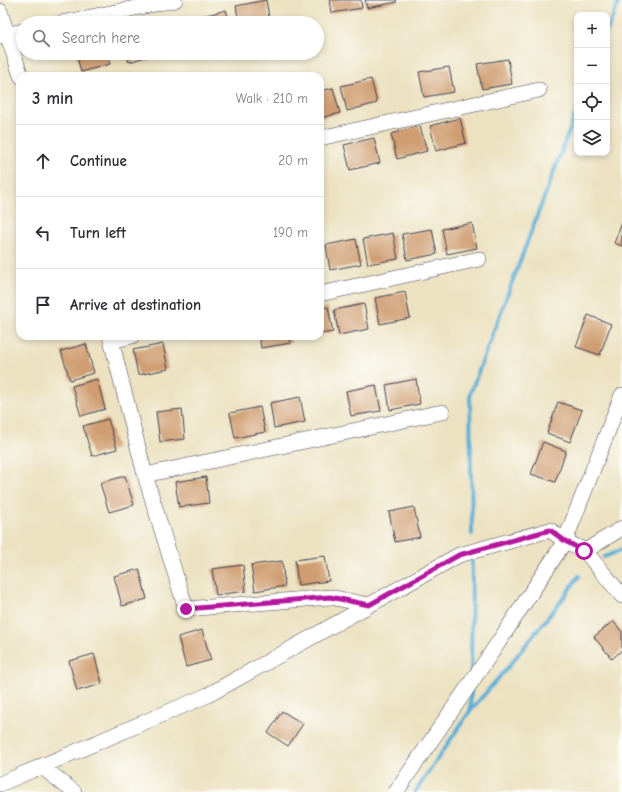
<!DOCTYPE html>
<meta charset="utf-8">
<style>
:root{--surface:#fff;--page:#f2f2f3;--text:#2b2b33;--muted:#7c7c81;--line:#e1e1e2}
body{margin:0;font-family:"Comic Neue",sans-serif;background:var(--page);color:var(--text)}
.controls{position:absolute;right:12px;top:12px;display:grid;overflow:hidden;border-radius:8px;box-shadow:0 2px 6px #0003}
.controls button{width:36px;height:36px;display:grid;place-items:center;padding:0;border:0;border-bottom:1px solid var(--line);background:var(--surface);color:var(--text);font:20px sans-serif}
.stop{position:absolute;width:12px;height:12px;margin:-9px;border:3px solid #b5179e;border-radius:50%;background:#fff}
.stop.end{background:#b5179e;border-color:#fff;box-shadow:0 1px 4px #0008}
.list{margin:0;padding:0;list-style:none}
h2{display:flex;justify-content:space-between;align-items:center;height:52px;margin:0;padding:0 16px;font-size:17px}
h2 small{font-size:13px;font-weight:400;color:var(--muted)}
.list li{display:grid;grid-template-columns:26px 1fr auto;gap:12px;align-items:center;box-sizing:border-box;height:72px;padding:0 16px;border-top:1px solid var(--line)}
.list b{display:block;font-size:15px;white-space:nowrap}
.list em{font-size:13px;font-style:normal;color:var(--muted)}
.icon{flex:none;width:22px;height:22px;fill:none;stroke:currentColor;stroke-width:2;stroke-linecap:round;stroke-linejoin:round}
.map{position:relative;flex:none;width:622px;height:792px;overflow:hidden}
.search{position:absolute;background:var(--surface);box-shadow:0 2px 6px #0003;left:16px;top:16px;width:308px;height:44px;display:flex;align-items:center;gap:10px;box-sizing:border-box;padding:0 14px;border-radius:22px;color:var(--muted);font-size:15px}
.panel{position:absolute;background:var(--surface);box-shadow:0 2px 6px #0003;left:16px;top:72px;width:308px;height:268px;border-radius:12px}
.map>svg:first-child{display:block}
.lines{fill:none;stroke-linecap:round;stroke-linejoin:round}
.stream{stroke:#59add5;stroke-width:4}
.building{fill:#cf9d71}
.street-casing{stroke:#403f4f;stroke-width:16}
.street{stroke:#fff;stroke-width:15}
.route{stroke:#b5179e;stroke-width:5}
</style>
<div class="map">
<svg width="622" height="792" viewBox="0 0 622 792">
<rect width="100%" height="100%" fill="#fdfcf7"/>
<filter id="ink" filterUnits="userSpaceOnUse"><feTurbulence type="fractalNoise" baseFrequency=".025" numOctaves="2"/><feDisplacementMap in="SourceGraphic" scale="8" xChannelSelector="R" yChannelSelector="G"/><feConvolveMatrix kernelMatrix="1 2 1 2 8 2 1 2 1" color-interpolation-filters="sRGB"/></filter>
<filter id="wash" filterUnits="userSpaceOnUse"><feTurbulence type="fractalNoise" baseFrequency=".012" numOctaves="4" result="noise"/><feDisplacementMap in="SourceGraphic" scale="16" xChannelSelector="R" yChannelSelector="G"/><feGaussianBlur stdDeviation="0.9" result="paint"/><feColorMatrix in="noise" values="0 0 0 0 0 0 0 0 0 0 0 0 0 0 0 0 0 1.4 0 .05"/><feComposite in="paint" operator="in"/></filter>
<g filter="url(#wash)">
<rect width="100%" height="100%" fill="#ece2c1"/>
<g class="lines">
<!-- stream -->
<path class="stream" d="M607,31L619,0
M472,534L470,394L577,110
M604,557L622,550
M471,675L472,559
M470,711L471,691
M415,792L470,711L508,667L561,601L579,576"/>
</g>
<g id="blocks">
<!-- building -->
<path class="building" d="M266,0L270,23H239L236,6Z
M330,0H361L362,8L332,13Z
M365,0H396L397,2L367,8Z
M226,10L230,23H198L196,18Z
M76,53H107L110,64L81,72Z
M126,53H159L129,62Z
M508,59L512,84L482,89L477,64Z
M449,67L454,92L424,97L419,72Z
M371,79L377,103L347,111L341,86Z
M333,88L340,113L320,118V91Z
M460,118L466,143L436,151L430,126Z
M420,126L427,151L397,159L391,134Z
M374,138L380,163L350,170L344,145Z
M472,223L477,248L447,254L442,229Z
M622,223V246L614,243Z
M432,229L437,254L407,260L402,234Z
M393,233L398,259L368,264L363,239Z
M356,239L361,264L330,270L326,245Z
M405,292L410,318L380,324L375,298Z
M364,304L369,329L339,335L334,310Z
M328,307L333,332L320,334V308Z
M588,315L611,324L600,355L576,347Z
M259,336H290L291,343L261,348Z
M86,344L94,373L70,380L61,351Z
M163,344L168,369L138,375L133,350Z
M97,379L105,409L81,416L72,386Z
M416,379L420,404L390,410L386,385Z
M376,385L381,411L351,416L346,391Z
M300,397L305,422L274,428L270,403Z
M558,402L582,410L570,442L547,433Z
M260,407L265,432L235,438L230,413Z
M182,409L185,439L160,442L156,412Z
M108,419L117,449L92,456L83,426Z
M543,442L566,451L555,482L531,474Z
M125,476L134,505L109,512L100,483Z
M206,477L209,503L179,507L175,482Z
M414,507L420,537L395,542L389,512Z
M325,556L329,581L298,585L295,560Z
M282,561L285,586L255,591L251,565Z
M243,565L246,591L216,595L212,569Z
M139,569L147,599L122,606L114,576Z
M613,621L622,632V650L612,659L594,637Z
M202,630L211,660L186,667L178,637Z
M94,654L102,684L77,691L69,661Z
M282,711L303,724L288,746L268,733Z"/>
</g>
</g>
<g filter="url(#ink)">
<use href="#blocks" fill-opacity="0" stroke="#403f4f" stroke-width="1"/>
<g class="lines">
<defs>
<path id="street" d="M0,11L7,34L21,76
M61,23L175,0
M0,36L23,31
M320,138L539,90
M320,294L479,259
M110,336L145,475L186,609L330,597L369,605
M111,341L132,336
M145,475L442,412
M585,551L622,528
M41,766L74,792
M0,784L208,695L459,555L550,530L565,541L585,551L622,596
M396,792L496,646L565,541L622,395"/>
</defs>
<!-- street casing -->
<use href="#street" class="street-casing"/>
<!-- street -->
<use href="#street" class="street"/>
</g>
</g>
<g class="lines" filter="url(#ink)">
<!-- route -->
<path class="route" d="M186,609L330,597L369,605L459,555L550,530L565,541L584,551"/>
</g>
</svg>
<div class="controls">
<button>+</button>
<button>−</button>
<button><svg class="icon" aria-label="locate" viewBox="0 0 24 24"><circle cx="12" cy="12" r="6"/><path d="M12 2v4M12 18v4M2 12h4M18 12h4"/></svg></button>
<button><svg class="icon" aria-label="layers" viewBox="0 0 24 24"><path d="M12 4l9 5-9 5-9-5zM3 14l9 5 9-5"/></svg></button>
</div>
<div class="stop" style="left:584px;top:551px"></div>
<div class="stop end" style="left:186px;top:609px"></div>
<div class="search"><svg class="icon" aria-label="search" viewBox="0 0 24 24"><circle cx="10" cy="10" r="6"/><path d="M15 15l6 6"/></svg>Search here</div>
<section class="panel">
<h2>3 min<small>Walk · 210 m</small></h2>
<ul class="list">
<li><svg class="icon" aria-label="ahead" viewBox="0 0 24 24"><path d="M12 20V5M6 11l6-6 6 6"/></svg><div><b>Continue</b></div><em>20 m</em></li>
<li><svg class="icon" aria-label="left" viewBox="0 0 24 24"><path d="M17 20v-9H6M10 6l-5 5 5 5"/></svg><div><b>Turn left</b></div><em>190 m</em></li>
<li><svg class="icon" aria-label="arrive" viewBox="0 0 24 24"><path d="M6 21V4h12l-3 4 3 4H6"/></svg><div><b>Arrive at destination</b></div></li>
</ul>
</section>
</div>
